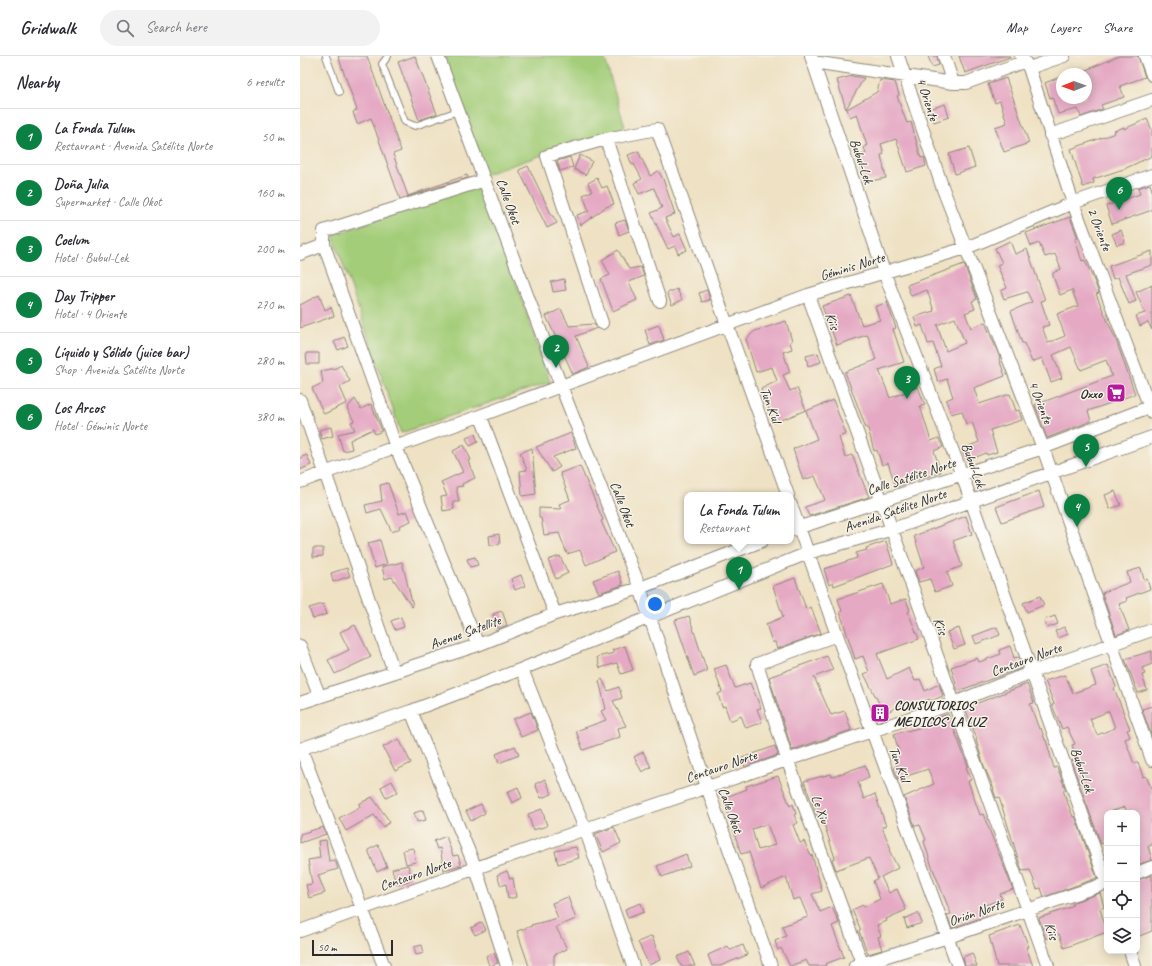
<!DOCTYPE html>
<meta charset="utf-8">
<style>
:root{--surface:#fff;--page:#f2f2f3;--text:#2b2b33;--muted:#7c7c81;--line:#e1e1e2;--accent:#0b8043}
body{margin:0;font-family:Caveat,sans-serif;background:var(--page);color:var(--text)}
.controls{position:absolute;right:12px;bottom:12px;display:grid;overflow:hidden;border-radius:8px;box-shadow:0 2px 10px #0003}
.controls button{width:36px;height:36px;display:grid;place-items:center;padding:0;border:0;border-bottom:1px solid var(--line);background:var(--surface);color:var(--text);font:20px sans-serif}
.compass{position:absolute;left:756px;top:12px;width:36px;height:36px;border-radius:50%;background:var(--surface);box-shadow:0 2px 10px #0003;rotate:269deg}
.scale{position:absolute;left:12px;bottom:10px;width:81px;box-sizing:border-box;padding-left:4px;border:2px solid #2b2b2b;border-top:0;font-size:11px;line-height:14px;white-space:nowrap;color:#2b2b2b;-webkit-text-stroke:3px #f7f3e8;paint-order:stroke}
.you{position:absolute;left:355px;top:548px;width:14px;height:14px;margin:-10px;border:3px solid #fff;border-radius:50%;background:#1a73e8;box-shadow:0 0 0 6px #1a73e833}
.badge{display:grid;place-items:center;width:26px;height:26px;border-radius:50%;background:var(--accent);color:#fff;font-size:13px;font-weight:700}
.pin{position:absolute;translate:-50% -33px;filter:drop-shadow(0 1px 2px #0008)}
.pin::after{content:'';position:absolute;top:21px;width:14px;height:12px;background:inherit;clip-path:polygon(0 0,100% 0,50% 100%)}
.popup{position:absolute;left:384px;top:436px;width:110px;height:52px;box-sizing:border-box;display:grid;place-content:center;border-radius:8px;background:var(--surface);filter:drop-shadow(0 1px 3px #0005);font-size:13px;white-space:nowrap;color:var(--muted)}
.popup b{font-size:15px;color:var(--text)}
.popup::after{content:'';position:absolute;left:50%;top:100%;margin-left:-8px;border:8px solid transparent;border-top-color:var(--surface)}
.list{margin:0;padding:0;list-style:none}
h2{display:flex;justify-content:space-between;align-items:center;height:52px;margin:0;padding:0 16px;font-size:17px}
h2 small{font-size:13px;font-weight:400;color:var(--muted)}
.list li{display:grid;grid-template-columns:26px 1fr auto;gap:12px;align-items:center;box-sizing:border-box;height:56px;padding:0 16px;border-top:1px solid var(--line)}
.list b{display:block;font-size:15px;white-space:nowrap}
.list p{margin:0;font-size:13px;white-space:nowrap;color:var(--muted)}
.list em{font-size:13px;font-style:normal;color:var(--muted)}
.icon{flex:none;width:22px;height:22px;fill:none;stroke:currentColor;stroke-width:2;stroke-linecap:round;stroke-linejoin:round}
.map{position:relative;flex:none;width:852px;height:910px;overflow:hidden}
header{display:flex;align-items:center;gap:24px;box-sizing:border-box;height:56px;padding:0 20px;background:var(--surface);border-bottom:1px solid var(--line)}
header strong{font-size:19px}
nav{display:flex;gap:22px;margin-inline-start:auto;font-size:14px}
.search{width:280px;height:36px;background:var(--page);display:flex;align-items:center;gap:10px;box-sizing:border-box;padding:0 14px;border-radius:22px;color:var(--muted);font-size:15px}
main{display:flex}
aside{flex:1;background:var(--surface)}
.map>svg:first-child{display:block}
.green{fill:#a3cd78;stroke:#677c52}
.building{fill:#e5a9c4;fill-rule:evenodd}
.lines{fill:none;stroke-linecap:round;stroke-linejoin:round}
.lane-casing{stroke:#8d8678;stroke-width:8}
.street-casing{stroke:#8d8678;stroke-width:14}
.lane{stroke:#fff;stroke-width:6}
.street{stroke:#fff;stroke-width:12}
.labels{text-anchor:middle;stroke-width:3;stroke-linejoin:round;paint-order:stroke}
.street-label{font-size:14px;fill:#2b2b2b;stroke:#f7f3e8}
.poi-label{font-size:14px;font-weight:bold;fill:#2b2b2b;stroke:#f7f3e8;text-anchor:end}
</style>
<header>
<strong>Gridwalk</strong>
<div class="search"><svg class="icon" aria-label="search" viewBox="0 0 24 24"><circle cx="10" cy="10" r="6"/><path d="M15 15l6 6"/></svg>Search here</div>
<nav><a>Map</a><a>Layers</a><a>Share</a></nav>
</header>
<main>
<aside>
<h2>Nearby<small>6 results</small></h2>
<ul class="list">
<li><span class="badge">1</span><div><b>La Fonda Tulum</b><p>Restaurant · Avenida Satélite Norte</p></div><em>50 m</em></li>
<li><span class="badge">2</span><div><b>Doña Julia</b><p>Supermarket · Calle Okot</p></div><em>160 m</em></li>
<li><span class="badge">3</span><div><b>Coelum</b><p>Hotel · Bubul-Lek</p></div><em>200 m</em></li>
<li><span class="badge">4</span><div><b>Day Tripper</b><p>Hotel · 4 Oriente</p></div><em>270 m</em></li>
<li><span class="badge">5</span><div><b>Líquido y Sólido (juice bar)</b><p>Shop · Avenida Satélite Norte</p></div><em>280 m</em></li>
<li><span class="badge">6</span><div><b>Los Arcos</b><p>Hotel · Géminis Norte</p></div><em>380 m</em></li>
</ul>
</aside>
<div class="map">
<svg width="852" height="910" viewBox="0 0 852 910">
<rect width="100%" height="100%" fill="#f7f3e8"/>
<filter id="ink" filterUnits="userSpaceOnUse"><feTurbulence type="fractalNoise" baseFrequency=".025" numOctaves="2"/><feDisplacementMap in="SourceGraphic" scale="8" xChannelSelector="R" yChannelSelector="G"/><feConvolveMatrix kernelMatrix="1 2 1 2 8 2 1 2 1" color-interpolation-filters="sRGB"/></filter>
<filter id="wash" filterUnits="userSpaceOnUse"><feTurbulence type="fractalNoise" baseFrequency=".012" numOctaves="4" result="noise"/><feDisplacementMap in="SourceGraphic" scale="16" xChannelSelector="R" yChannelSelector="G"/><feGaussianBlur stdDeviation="0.9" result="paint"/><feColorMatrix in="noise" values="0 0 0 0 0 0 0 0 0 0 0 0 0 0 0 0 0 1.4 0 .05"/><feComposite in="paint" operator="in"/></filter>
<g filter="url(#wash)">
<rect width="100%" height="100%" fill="#efe2c4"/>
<!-- green -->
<path class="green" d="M140,0H304L325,71L183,119Z
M182,127L250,326L101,377L33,179Z"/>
<g id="blocks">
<!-- building -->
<path class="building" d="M38,0H67L101,95L93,98L108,140L167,119L168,122L100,143L71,62L57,68L53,56L57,54Z
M115,0L137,58L119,64L98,6Z
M628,0H637L639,9L632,11Z
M659,0H710V1L665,17Z
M819,0H838L845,21L820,30L824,41L801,49L803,53L781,61L778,53L758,58L752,41L750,42L745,27L762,20V42H786V14Z
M552,20L564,22L546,53L537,24Z
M706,22L729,87L704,96L695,71L707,67L700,45L695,47L688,28Z
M580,24L595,26L599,39L597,40L603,57L607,67L611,66L621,102L624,101L626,110L607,116L596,83L581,88L584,98L581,99L586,122L565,126L559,100L566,98L564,91L567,90L557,58L550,61L547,53L577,36Z
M645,48L649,61L634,66L630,53Z
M847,63L852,74V100L824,113L793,123L794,127L783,131L771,93L815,77L814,75L824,71V73Z
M669,92L675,111L655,118L649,98Z
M338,95L350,120L358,115L363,123L375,158L365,162L374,181L380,178L387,194L378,198L375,190L368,193L351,157L362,152L354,132L339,138L334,127L342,123L334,108L332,109L328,99Z
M280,99L292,105L286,119L274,113Z
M270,101L273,111L260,115L257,105Z
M228,110L252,160H253L257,167L247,172L219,114Z
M297,122L302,132L307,130L314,148L306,151L281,169L277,159L289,155L283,139L292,135L288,127Z
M850,128L852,134V154L812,168L806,150L840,138L838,132Z
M770,161L778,182L775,183L782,205L785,204L795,227L799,237L796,238L816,284L835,338L788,355L791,365L747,382L735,349L812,320L806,304L781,314L771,291L753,299L762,322L751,326L742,302L732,306L724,287H722L711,255L732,246L727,236L704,243L701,235L707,232L697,209L702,207L695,192L710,185L715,198L727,193L745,244L741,245L749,269L742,271L748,287L765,280L757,258L778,250L772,234L760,239L753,220V217L761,213L755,198L745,201L739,187L731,190L726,177Z
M325,164L329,175L319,179L315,167Z
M821,174L825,186L817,189L812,178Z
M318,194L329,213L341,211L344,220L329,226L337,244L313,255L301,223L310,219L302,204Z
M852,195V209L826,218L836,245L829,248L818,221L813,223L809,210Z
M664,208L677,243L672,245L675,253L665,257L671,272L685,266L700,302L699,303L705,320L674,332L679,348L710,338L716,355L719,354L722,364L690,374L697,396L687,399L686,397L667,405L662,393L679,386L672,366L666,368L662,355L651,358L646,344L653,341L647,323L638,326L634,313L641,310L633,287L628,288L622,269L617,271L614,261L634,255L627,234L611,240L607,229ZM655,262L665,287L646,295L637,269Z
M264,223L266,234L253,236L251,226Z
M852,229V274L848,266L840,270L836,260L845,257L836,236Z
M377,233L382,244L372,249L367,237Z
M407,234L410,244L402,246L399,237Z
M19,239L25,254L31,251L34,260L0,272V249Z
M551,240L562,269L580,264L575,251L587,246L596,272L593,273L604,306L579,314L590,342L618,331L625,349L620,350L631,385L639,382L643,391L634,395L641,416L596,431L588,407L582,409L577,394L574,395L568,372H566L545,316L576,304L568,280L566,279L537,289L522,250Z
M261,253L269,270L294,268L297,272L276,280L289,311L273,318L246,260Z
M486,265L492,285L490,286L492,293L483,296L490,316L483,319L490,335L497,332L506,354L474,367L461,333L477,325L472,311L456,316L446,283L455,275Z
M359,269L364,284L350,289L345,274Z
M44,281L48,290L38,294L34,286Z
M6,297H19V308H7Z
M518,297L521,306L508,310L506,300Z
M41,309L50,325L40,331L47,347L24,358L12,332L23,327L21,315L36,312Z
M55,343L61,353L71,348L82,375L75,378L73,373L50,384L52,393L43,395L38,378L55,374L51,366L54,365L47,352Z
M533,344L546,378L539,381L545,401L552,399L569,441L509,460L505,451L525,444L515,420L503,424L493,393L517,383L506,355Z
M31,371L33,380L22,383L19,374Z
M271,377L276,392L253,401L260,411L252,416L236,391Z
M175,378L178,386L170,390L166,382Z
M164,389L171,404L168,405L175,422L162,428L163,430L156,431L159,446H153L154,453L143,455L141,441L147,440L141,426L163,416L153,395Z
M232,392L236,438L222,440L220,415L227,414L220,397Z
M7,399L11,409L0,414V402Z
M280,410L303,464L301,465L315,496L286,509L280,494L267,498L259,477L244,479L241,462H239V452L261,453L259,448L270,444L260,417Z
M88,427L99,458L107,455L111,465L99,470L100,472L92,476L81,453L67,457L65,449L82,445L80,429Z
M739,435L744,451L702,466L696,451Z
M815,435L821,449L810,453L805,439Z
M666,460L672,478L653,485L662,510L647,516L652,530L635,536L630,523L619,526L615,515L624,511L614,480Z
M199,478L200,488L190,489L189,480Z
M80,484L87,508L75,512L68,487Z
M586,485L593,508L534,530L533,527L529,529L524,513L557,502L556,497L567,494L566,492Z
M13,492H23V500L13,501Z
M260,500L268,517L256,523L248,504Z
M175,501L178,509L170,511L167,503Z
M102,506L113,550L112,551L92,521L85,523L82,511Z
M47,512L50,520L33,526L31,517Z
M841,512L844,524L847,523L850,533L826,542L827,545L819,548L829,574L816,579L802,537L830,526L827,516Z
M318,515L323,529L299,537L293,524Z
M221,519L225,530L215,534L211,523Z
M495,522L506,553L511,551L521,577L477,593L475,586H472L466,568L483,561L473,530Z
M583,528L590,548L606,543L610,555L608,556L619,583L577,598L587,623L609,612L615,625L620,623L625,635L639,628L643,640L631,645L630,643L603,652L602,648L586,657L588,662L577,666L574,657H576L575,654L581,651L564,618L569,616L563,600L555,603L540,556L542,555L538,543Z
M740,540L744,549L727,556L723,547Z
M23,548L27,558L13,563L9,552Z
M202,555L207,569L198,573L193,558Z
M389,560L407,615L394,620L375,564Z
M755,560L758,568L747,572L744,564Z
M101,561L104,571L95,574L91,565Z
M55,569L71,601L35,618L28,604L49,594L40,576Z
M697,571L700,579L676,588L673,580Z
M764,571L768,578L758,582L755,575Z
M659,572L665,589L654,593L647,576Z
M325,590L333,614L321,618L317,607L300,612L297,601L314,597L312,594Z
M710,590L714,602L718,601L722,612L658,635L651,611L677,602L679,606L701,598L699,594Z
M852,595V608L842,612L845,618L842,619L847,634L838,637L825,603Z
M527,600L533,614L514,621L531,659L545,655L551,674L492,694L469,621Z
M426,609L435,632L450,627L461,652L457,653L462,666L446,672L441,660L430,665L425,650L422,651L418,638L422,636L414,613Z
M808,609L816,631L814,632L830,673L827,674L830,681L825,683L834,708L838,706L843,721L846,720L852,734V789L848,790L852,804L837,809V757H827L825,751L807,757V785L801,788L771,705L777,703L772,689L775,688L767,671L762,673L752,649L754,648L745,625L765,619L773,637L796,629L791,615ZM809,655L815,672L797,679L790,663Z
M302,623L308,635L319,631L322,642L313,645L326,670L318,672L320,681L283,694L276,675L306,664L301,655L306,653L299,625Z
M727,628L734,647L730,648L739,673L741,672L745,684H746L754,712L757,711L766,734H763L773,761L775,760L797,822L744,841L741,832L737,833L730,814L722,815L699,741L696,742L693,733H694L684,710L676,684L677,683L665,652Z
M852,650V681L842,653Z
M231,656L238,674L221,681L213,663Z
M648,658L668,710L666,711L671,724L668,725L680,759L683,758L713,833L700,838L702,843L683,850L686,860L652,872L647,859L651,858L631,808L624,785L626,784L620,769L615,770L604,741L634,728L628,713L598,723L594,712L597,711L594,698L599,696L594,678L623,671L635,665L634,663Z
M99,683L111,707L95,715L83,691Z
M215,690L219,699L199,707L196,698Z
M475,690L478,699L445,711L442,702Z
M343,696L351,711L342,716L334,701Z
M565,709L569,721L558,726L564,743L575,738L586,770L582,771L591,793L589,794L598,812L581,821L589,837L597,833L606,854L586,863L587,865L577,869L581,880L578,881L582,894L568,898L559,875L561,874L552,854L563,849L564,851L580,843L573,825L578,822L569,802L536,814L532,803L535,802L525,771L520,760L517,761L504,725L531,718L532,721Z
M478,720L490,750L493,748L496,758L494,759L498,767L493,769L500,787L504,785L511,800L512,799L522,835L512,838L520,856L532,851L539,867L532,870L544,901L525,908L526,910H509L506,904L490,910L481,892L478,894L475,885L486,880L482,870L508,861L500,842L493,844L486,821L461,832L449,796L441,798L423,742L447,733L446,730ZM467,768L475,789L458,794L452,773Z
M245,723L252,738L241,742L235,728Z
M92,725L98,736L86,742L81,731Z
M218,731L222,742L212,747L207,736Z
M72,741L90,766L83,771L74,759L46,775L39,762L60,751L59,748Z
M181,748L185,757L171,765L166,755Z
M242,753L247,770L233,774L228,758Z
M123,754L126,764L117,766L114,757Z
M23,771L26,778L0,787V778Z
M314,771L321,787L303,796L295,778Z
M146,780L153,800L158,799L161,809L144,814L140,792L137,793L134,785Z
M26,784L29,805L35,804L38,813L18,819L25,837L9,842L6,829L12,828L8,804L20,802L18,785Z
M78,789L87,811L77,816L68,794Z
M276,791L279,802L258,808L255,795Z
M113,792L116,806L106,808L103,794Z
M386,798L390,810L362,821L357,810Z
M108,809L112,824L96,828L92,813Z
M207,815L210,823L213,822L216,841L208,843L206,828L201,830L197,819Z
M852,819V875L837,881V824Z
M800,837L804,851L800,853L807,876L764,892L759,878L746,883L739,862L771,851L774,846Z
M268,841L276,863L256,871L267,893L254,899V910H229L217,875L232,870L231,869L258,862L252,847Z
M341,847L344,856L328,862L325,853Z
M618,857L622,867L607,872L604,863Z
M182,866L186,874L175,879L171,872Z
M720,869L729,891H726L733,910H697L689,880Z
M352,880L360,904L349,909L338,886Z
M122,889L124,897L116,899L114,891Z
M443,889L447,899L420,910H412L408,899L428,890L430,894Z
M389,896L395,910H381L377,901Z
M194,897L198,907L189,910L186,900Z
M672,897L677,910H665L663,901Z"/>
</g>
</g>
<g filter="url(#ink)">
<use href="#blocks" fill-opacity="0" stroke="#8d8678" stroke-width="1"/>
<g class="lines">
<defs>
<path id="lane" d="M26,0L39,36
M88,0L82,8L105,66L115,70L158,55"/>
<path id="street" d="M138,0L261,330L340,532L407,731L471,910
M511,0L584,216L662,419L807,828
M598,0L643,133L743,392L852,704
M644,0L653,27
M721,0L729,12L773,147L852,357
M845,0L852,19
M513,6L653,27H666L723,6
M729,12L764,0
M750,79L852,44
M306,83L360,245
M0,198L24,189
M508,239L748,910
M302,267L247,100L306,83L357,73L488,439
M0,344L94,616
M181,361L255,558
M0,426L508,239L666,192L773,147L852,119
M491,449L537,579L658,910
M491,474L743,392L852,350
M537,579L457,608L487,703L562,907
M178,589L96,391L24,189V175L185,124
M0,590L19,639
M222,613L285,773L333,910
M0,647L178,589L255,558L340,532L462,485
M111,655L176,813L207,910
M0,693L111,655L222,613L508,497L590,474L852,381
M1,693L84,910
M837,817L852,811
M0,875L285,773L654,647L732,616L852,574
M830,895L835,910
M555,910L648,881L807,827"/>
</defs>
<!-- lane casing -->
<use href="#lane" class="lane-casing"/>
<!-- street casing -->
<use href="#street" class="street-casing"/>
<!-- lane -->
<use href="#lane" class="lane"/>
<!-- street -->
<use href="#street" class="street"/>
</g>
</g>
<!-- icons -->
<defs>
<symbol id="supermarket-square" viewBox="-11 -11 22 22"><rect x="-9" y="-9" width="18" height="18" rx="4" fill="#b5179e" stroke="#f7f3e8"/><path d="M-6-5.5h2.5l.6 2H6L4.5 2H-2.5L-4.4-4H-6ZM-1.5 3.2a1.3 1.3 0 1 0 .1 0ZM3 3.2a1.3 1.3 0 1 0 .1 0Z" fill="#fff"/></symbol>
<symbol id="building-square" viewBox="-11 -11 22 22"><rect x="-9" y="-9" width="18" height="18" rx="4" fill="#b5179e" stroke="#f7f3e8"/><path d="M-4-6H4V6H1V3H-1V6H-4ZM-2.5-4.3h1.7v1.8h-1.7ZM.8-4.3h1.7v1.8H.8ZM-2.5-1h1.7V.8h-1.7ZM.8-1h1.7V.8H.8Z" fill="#fff"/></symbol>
</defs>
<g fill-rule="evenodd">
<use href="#supermarket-square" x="805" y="326" width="22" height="22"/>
<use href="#building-square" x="569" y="646" width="22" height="22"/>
</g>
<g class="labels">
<!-- street labels -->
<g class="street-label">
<text transform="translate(628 43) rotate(72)" y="5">4 Oriente</text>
<text transform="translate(562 105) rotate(71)" y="5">Bubul-Lek</text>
<text transform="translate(209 145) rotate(70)" y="5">Calle Okot</text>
<text transform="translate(800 173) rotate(69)" y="5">2 Oriente</text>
<text transform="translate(552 210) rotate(-17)" y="5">Géminis Norte</text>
<text transform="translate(533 265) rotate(70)" y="5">Kiis</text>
<text transform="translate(741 346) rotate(69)" y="5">4 Oriente</text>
<text transform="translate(471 349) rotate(70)" y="5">Tun K'ul</text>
<text transform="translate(674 409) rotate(70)" y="5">Bubul-Lek</text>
<text transform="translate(611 420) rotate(-18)" y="5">Calle Satélite Norte</text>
<text transform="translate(323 448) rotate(69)" y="5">Calle Okot</text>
<text transform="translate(595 454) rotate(-19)" y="5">Avenida Satélite Norte</text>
<text transform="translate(641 570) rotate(70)" y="5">Kiis</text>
<text transform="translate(165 576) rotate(-20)" y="5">Avenue Satellite</text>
<text transform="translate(726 603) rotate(-20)" y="5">Centauro Norte</text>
<text transform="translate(600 708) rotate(70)" y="5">Tun K'ul</text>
<text transform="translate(421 710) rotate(-19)" y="5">Centauro Norte</text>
<text transform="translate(783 714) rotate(71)" y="5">Bubul-Lek</text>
<text transform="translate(521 753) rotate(70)" y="5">Le Xiu</text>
<text transform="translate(431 754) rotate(70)" y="5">Calle Okot</text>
<text transform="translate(115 818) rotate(-19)" y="5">Centauro Norte</text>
<text transform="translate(676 856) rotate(-19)" y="5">Orión Norte</text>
<text transform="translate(752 875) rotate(71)" y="5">Kiis</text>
</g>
<!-- poi labels -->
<g class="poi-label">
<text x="802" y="342">Oxxo</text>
<text x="594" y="654" text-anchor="start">CONSULTORIOS<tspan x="594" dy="16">MEDICOS LA LUZ</tspan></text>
</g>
</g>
</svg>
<div class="controls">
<button>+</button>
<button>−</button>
<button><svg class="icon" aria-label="locate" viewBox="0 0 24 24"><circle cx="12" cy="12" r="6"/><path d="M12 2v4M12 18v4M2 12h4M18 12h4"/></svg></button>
<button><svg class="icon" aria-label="layers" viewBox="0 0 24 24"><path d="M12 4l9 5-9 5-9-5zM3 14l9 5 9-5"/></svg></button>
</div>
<svg class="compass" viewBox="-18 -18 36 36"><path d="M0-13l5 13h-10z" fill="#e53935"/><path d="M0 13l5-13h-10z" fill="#7c7c81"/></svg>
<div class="scale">50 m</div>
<div class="you"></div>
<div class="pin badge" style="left:439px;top:534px">1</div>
<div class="popup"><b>La Fonda Tulum</b>Restaurant</div>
<div class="pin badge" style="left:256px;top:312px">2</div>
<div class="pin badge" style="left:607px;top:343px">3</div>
<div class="pin badge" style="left:777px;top:471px">4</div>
<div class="pin badge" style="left:786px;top:411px">5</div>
<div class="pin badge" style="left:819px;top:154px">6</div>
</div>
</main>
